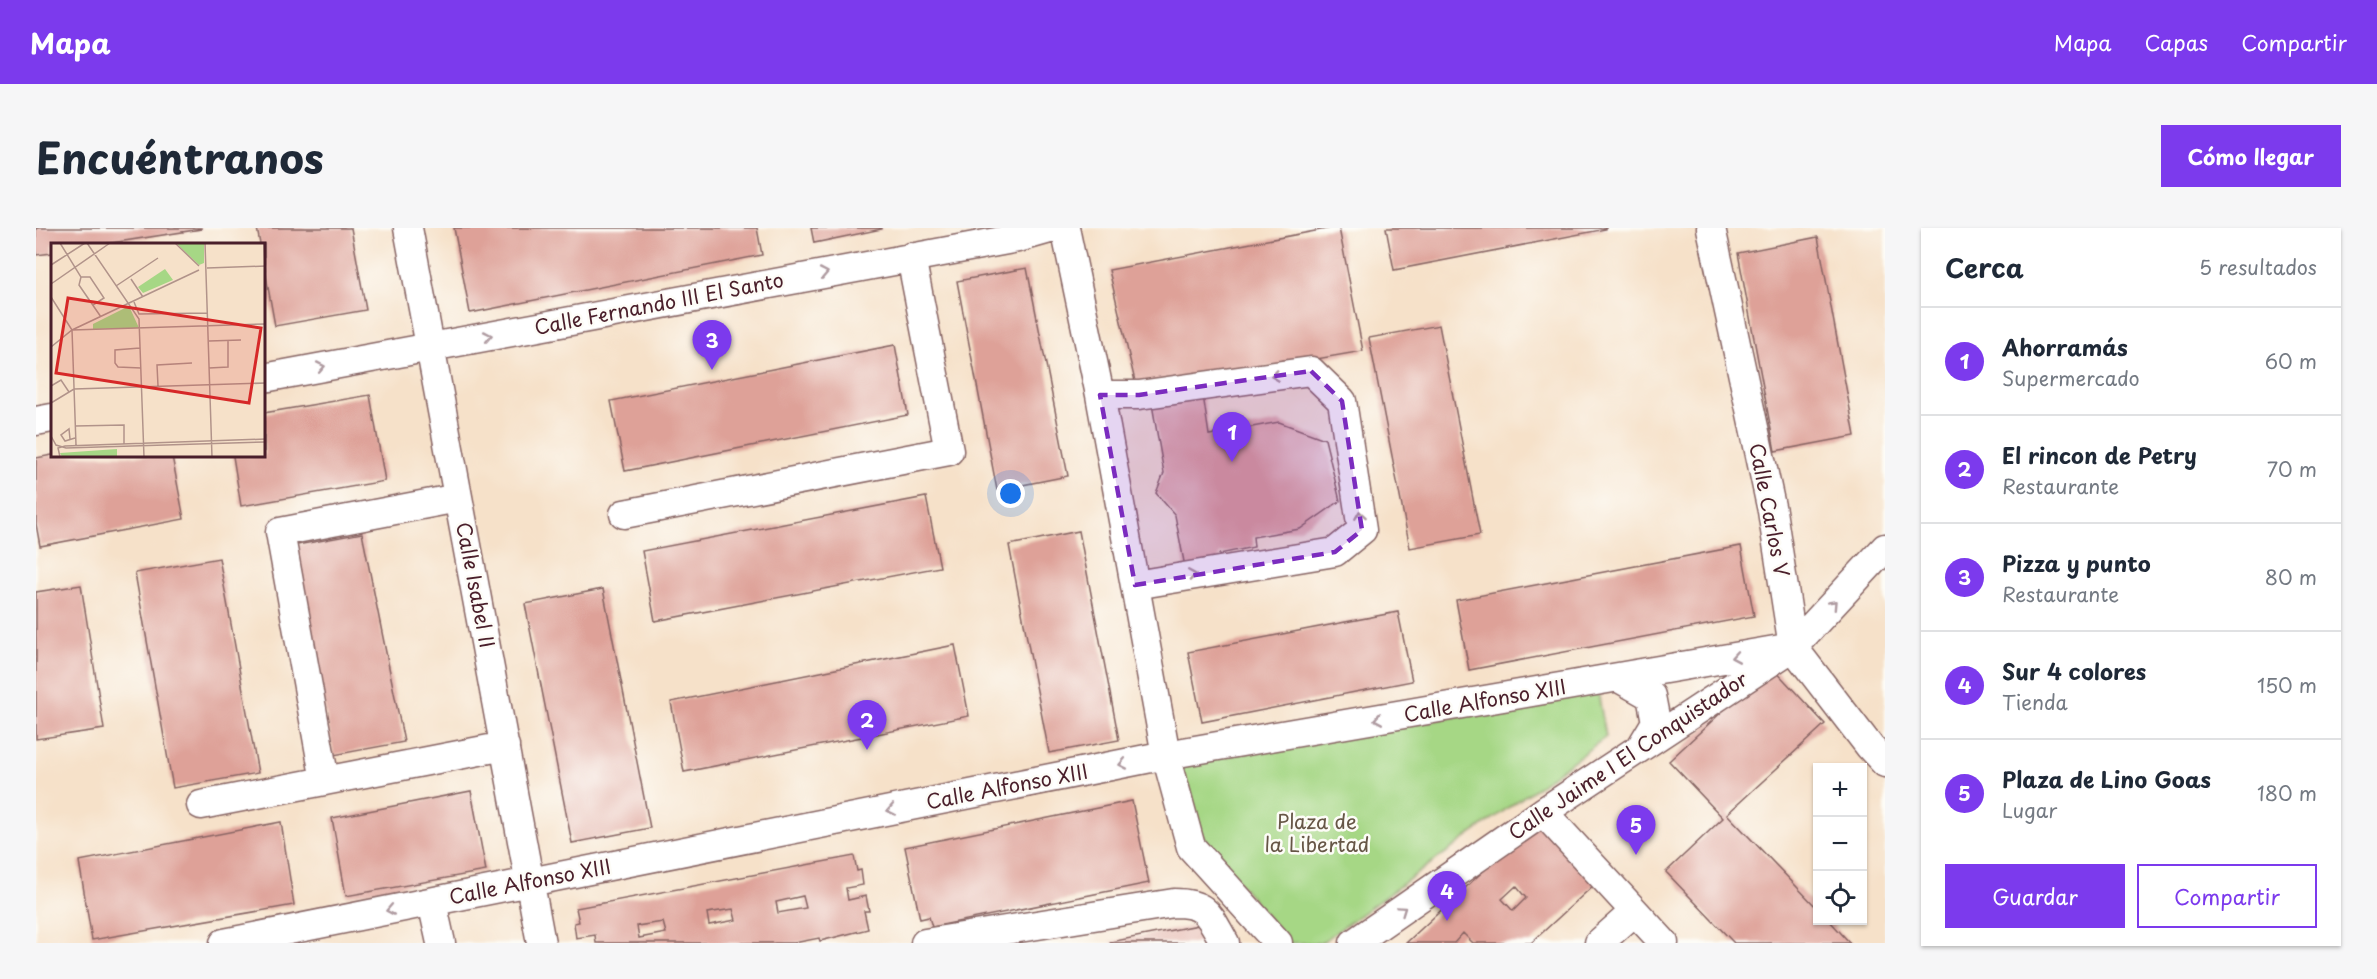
<!DOCTYPE html>
<html lang="es">
<meta charset="utf-8">
<style>
:root{--surface:#fff;--page:#f6f6f7;--text:#1f2937;--muted:#747a83;--line:#e0e1e3;--accent:#7c3aed}
body{margin:0;font-family:"Playpen Sans",sans-serif;background:var(--page);color:var(--text)}
.controls{position:absolute;right:18px;bottom:18px;display:grid;overflow:hidden;border-radius:0px;box-shadow:0 2px 4px #0004}
.controls button{width:54px;height:54px;display:grid;place-items:center;padding:0;border:0;border-bottom:2px solid var(--line);background:var(--surface);color:var(--text);font:30px sans-serif}
.you{position:absolute;left:975px;top:266px;width:21px;height:21px;margin:-15px;border:4px solid #fff;border-radius:50%;background:#1a73e8;box-shadow:0 0 0 9px #1a73e833}
.badge{display:grid;place-items:center;width:39px;height:39px;border-radius:50%;background:var(--accent);color:#fff;font-size:20px;font-weight:700}
.pin{position:absolute;translate:-50% -50px;filter:drop-shadow(0 2px 3px #0008)}
.pin::after{content:'';position:absolute;top:32px;width:21px;height:18px;background:inherit;clip-path:polygon(0 0,100% 0,50% 100%)}
.list{margin:0;padding:0;list-style:none}
h2{display:flex;justify-content:space-between;align-items:center;height:78px;margin:0;padding:0 24px;font-size:26px}
h2 small{font-size:20px;font-weight:400;color:var(--muted)}
.list li{display:grid;grid-template-columns:39px 1fr auto;gap:18px;align-items:center;box-sizing:border-box;height:108px;padding:0 24px;border-top:2px solid var(--line)}
.list b{display:block;font-size:22px;white-space:nowrap}
.list p{margin:0;font-size:20px;white-space:nowrap;color:var(--muted)}
.list em{font-size:20px;font-style:normal;color:var(--muted)}
.actions{display:flex;gap:12px;padding:18px 24px}
.actions a{flex:1;padding:14px 0;border:2px solid var(--accent);border-radius:0px;text-align:center;font-size:21px;color:var(--accent)}
.actions .main{background:var(--accent);color:#fff}
.icon{flex:none;width:33px;height:33px;fill:none;stroke:currentColor;stroke-width:2;stroke-linecap:round;stroke-linejoin:round}
.map{position:relative;flex:none;width:1849px;height:715px;overflow:hidden;border-radius:0px}
header{display:flex;align-items:center;gap:36px;box-sizing:border-box;height:84px;padding:0 30px;background:var(--accent);color:#fff}
header strong{font-size:28px}
nav{display:flex;gap:33px;margin-inline-start:auto;font-size:21px}
.intro{display:flex;align-items:center;justify-content:space-between;box-sizing:border-box;height:144px;padding:0 36px}
h1{margin:0;font-size:42px}
.button{padding:15px 27px;border-radius:0px;background:var(--accent);color:#fff;font-size:21px;font-weight:700}
main{display:flex;gap:36px;padding:0 36px}
aside{flex:1;background:var(--surface);border-radius:0px;box-shadow:0 2px 4px #0004}
.map>svg:first-child{display:block}
.green{fill:#a6d785;stroke:#787b58;stroke-width:1.5}
.building{fill:#dea198;fill-rule:evenodd}
.lines{fill:none;stroke-linecap:round;stroke-linejoin:round}
.minor-casing{stroke:#866362;stroke-width:31}
.minor{stroke:#fff;stroke-width:28}
.oneway{stroke:#ae9aa0}
.marked{fill:#7b2cbf;fill-opacity:0.2;stroke:#7b2cbf;stroke-width:4.5;stroke-dasharray:12 8;stroke-linejoin:round}
.labels{text-anchor:middle;stroke-width:5;stroke-linejoin:round;paint-order:stroke}
.street-label{font-size:20px;fill:#4a1f2b;stroke:#fdfcf7}
.park-label{font-size:20px;fill:#665646;stroke:#fdfcf7}
.inset-road{fill:none;stroke:#b1938a;stroke-width:1.5}
.view{fill:#d62828;fill-opacity:0.15;stroke:#d62828;stroke-width:3}
.inset-edge{fill:none;stroke:#4a1f2b;stroke-width:3}
</style>
<header>
<strong>Mapa</strong>
<nav><a>Mapa</a><a>Capas</a><a>Compartir</a></nav>
</header>
<div class="intro"><h1>Encuéntranos</h1><a class="button">Cómo llegar</a></div>
<main>
<div class="map">
<svg width="1849" height="715" viewBox="0 0 1849 715">
<rect width="100%" height="100%" fill="#fdfcf7"/>
<filter id="ink" filterUnits="userSpaceOnUse"><feTurbulence type="fractalNoise" baseFrequency=".0167" numOctaves="2"/><feDisplacementMap in="SourceGraphic" scale="12" xChannelSelector="R" yChannelSelector="G"/><feConvolveMatrix kernelMatrix="1 2 1 2 8 2 1 2 1" color-interpolation-filters="sRGB"/></filter>
<filter id="wash" filterUnits="userSpaceOnUse"><feTurbulence type="fractalNoise" baseFrequency=".008" numOctaves="4" result="noise"/><feDisplacementMap in="SourceGraphic" scale="24" xChannelSelector="R" yChannelSelector="G"/><feGaussianBlur stdDeviation="1.35" result="paint"/><feColorMatrix in="noise" values="0 0 0 0 0 0 0 0 0 0 0 0 0 0 0 0 0 1.4 0 .05"/><feComposite in="paint" operator="in"/></filter>
<g filter="url(#wash)">
<rect width="100%" height="100%" fill="#f6e1c9"/>
<!-- green -->
<path class="green" d="M1562,464L1570,509L1285,715H1252L1168,611L1139,537Z"/>
<g id="blocks">
<!-- building -->
<path class="building" d="M0,0H165V1L69,16H16V25L0,27Z
M221,0H315L330,82L239,98L228,37V16H224Z
M418,0H721L726,27L434,85Z
M775,0H846V1L778,15Z
M1295,0H1303L1327,123L1101,162L1073,42Z
M1350,0H1570V1L1358,42Z
M1782,9L1819,208L1739,223L1702,25Z
M991,40L1032,248L961,262L921,53Z
M1403,97L1444,307L1374,320L1333,110Z
M859,117L872,187L589,243L575,173Z
M334,167L349,253L205,278L197,228H228V185Z
M1167,167L1173,207L1243,194L1289,211L1304,273L1264,301L1217,309L1218,319L1183,326L1184,332L1149,339L1139,287L1120,265L1128,245L1116,176Z
M16,227L136,228L148,291L4,318L0,296V230Z
M890,269L904,339L619,393L606,323Z
M1043,303L1083,512L1013,525L973,317Z
M326,305L368,514L298,527L256,318Z
M1705,318L1718,388L1433,442L1420,372Z
M183,330L222,545L137,560L99,345Z
M45,357L68,501L0,511V364Z
M567,361L614,600L536,615L489,376Z
M1362,384L1376,453L1166,494L1152,424Z
M919,417L933,488L648,544L635,474Z
M1735,438L1789,496L1691,586L1782,681V692H1793L1814,715H1698L1630,644L1687,590L1633,533Z
M435,563L450,643L310,668L296,590Z
M1096,573L1113,655L896,699L893,689L884,691L869,619Z
M1502,592L1560,655L1495,715H1437L1427,705L1418,715H1370ZM1480,658L1490,670L1477,683L1466,671Z
M245,594L258,677L56,712L43,633Z
M818,628L821,643L825,642L827,657L810,660L812,672L830,668L833,683H828L832,701L784,713L783,710L758,715H560L559,707L540,710L538,695L543,694L540,680ZM767,668L770,680L742,685L740,674ZM697,681L700,692L673,697L671,685ZM627,694L630,705L603,710L601,698Z
M1168,696L1172,715H1074V714Z"/>
</g>
</g>
<g filter="url(#ink)">
<use href="#blocks" fill-opacity="0" stroke="#866362" stroke-width="1.5"/>
<g class="lines">
<defs>
<path id="minor" d="M372,0L505,715
M1029,0L1064,167L1130,527L1155,619L1242,715
M1675,0L1736,283L1757,419L1834,519L1849,535
M228,150L982,10L1017,0
M1064,167H1103L1275,143L1306,173L1326,302L1299,324L1099,357
M0,193L16,190
M588,286L913,223L875,29
M1583,450L1615,468L1620,494L1605,519
M289,553L244,304L422,270
M165,577L469,518
M1507,584L1628,715
M396,674L405,715
M188,715L1130,527L1757,419
M889,715L1138,675C1172,675 1173,688 1189,715
M1318,715L1507,584L1757,419L1849,320
M1563,715L1598,684"/>
</defs>
<!-- minor casing -->
<use href="#minor" class="minor-casing"/>
<!-- minor -->
<use href="#minor" class="minor"/>
</g>
<!-- one-way arrows -->
<defs><path id="oneway-chevron" d="M-2-3.5L2.5 0L-2 3.5" fill="none" stroke-width="1.6" stroke-linecap="round" stroke-linejoin="round" transform="scale(1.5)"/></defs>
<g class="oneway">
<use href="#oneway-chevron" transform="translate(788 45) rotate(-11)"/>
<use href="#oneway-chevron" transform="translate(452 108) rotate(-11)"/>
<use href="#oneway-chevron" transform="translate(285 139) rotate(-11)"/>
<use href="#oneway-chevron" transform="translate(1239 148) rotate(172)"/>
<use href="#oneway-chevron" transform="translate(1324 287) rotate(-99)"/>
<use href="#oneway-chevron" transform="translate(1156 347) rotate(-9)"/>
<use href="#oneway-chevron" transform="translate(1797 376) rotate(-47)"/>
<use href="#oneway-chevron" transform="translate(1699 429) rotate(170)"/>
<use href="#oneway-chevron" transform="translate(1342 491) rotate(170)"/>
<use href="#oneway-chevron" transform="translate(1087 536) rotate(169)"/>
<use href="#oneway-chevron" transform="translate(855 582) rotate(169)"/>
<use href="#oneway-chevron" transform="translate(354 682) rotate(169)"/>
<use href="#oneway-chevron" transform="translate(1366 682) rotate(-35)"/>
</g>
</g>
<!-- marked area -->
<path class="marked" d="M1275,143L1306,173L1326,302L1299,324L1099,357L1064,167H1103Z"/>
<g class="labels">
<!-- street labels -->
<g class="street-label">
<text transform="translate(623 76) rotate(-11)" y="7">Calle Fernando III El Santo</text>
<text transform="translate(1733 282) rotate(79)" y="7">Calle Carlos V</text>
<text transform="translate(439 357) rotate(79)" y="7">Calle Isabel II</text>
<text transform="translate(1449 473) rotate(-10)" y="7">Calle Alfonso XIII</text>
<text transform="translate(1592 528) rotate(-34)" y="7">Calle Jaime I El Conquistador</text>
<text transform="translate(971 559) rotate(-11)" y="7">Calle Alfonso XIII</text>
<text transform="translate(494 654) rotate(-11)" y="7">Calle Alfonso XIII</text>
</g>
<!-- park labels -->
<g class="park-label">
<text x="1281" y="601">Plaza de<tspan x="1281" dy="23">la Libertad</tspan></text>
</g>
</g>
<!-- overview -->
<g transform="translate(15 15)">
<rect width="214" height="214" fill="#f6e1c9"/>
<path d="M125,0H153V20L148,22ZM114,26L122,37L92,50L87,44ZM78,63L88,85L42,86V81ZM66,206V214H11L9,210Z" fill="#a6d785"/>
<path class="inset-road" d="M9,0L30,34L28,42L50,74M36,0L88,76L93,214M124,0L148,23M154,0L161,214M213,0L215,47M0,22L34,0M156,25L215,23M30,34H39L53,55L42,62M80,36L92,54M0,41L59,0M65,43L107,15M0,54L21,87L25,202M83,59L88,71L157,70M21,87L215,81M158,98L190,97M0,104L21,87L148,27M89,105L64,107V120L67,124L90,125M158,125L177,124V98M0,143L10,137L18,149M107,143L106,122L141,120M0,160L23,146L215,140M24,183L73,182V201M0,193L5,202L15,205L215,199M19,196L18,186L10,192L14,198L24,195M9,214L7,205L14,203L215,196"/>
<path class="view" d="M17,55L210,85L198,160L5,130Z"/>
<rect width="214" height="214" class="inset-edge"/>
</g>
</svg>
<div class="controls">
<button>+</button>
<button>−</button>
<button><svg class="icon" aria-label="locate" viewBox="0 0 24 24"><circle cx="12" cy="12" r="6"/><path d="M12 2v4M12 18v4M2 12h4M18 12h4"/></svg></button>
</div>
<div class="you"></div>
<div class="pin badge" style="left:1196px;top:234px">1</div>
<div class="pin badge" style="left:831px;top:522px">2</div>
<div class="pin badge" style="left:676px;top:142px">3</div>
<div class="pin badge" style="left:1411px;top:693px">4</div>
<div class="pin badge" style="left:1600px;top:627px">5</div>
</div>
<aside>
<h2>Cerca<small>5 resultados</small></h2>
<ul class="list">
<li><span class="badge">1</span><div><b>Ahorramás</b><p>Supermercado</p></div><em>60 m</em></li>
<li><span class="badge">2</span><div><b>El rincon de Petry</b><p>Restaurante</p></div><em>70 m</em></li>
<li><span class="badge">3</span><div><b>Pizza y punto</b><p>Restaurante</p></div><em>80 m</em></li>
<li><span class="badge">4</span><div><b>Sur 4 colores</b><p>Tienda</p></div><em>150 m</em></li>
<li><span class="badge">5</span><div><b>Plaza de Lino Goas</b><p>Lugar</p></div><em>180 m</em></li>
</ul>
<div class="actions"><a class="main">Guardar</a><a>Compartir</a></div>
</aside>
</main>
